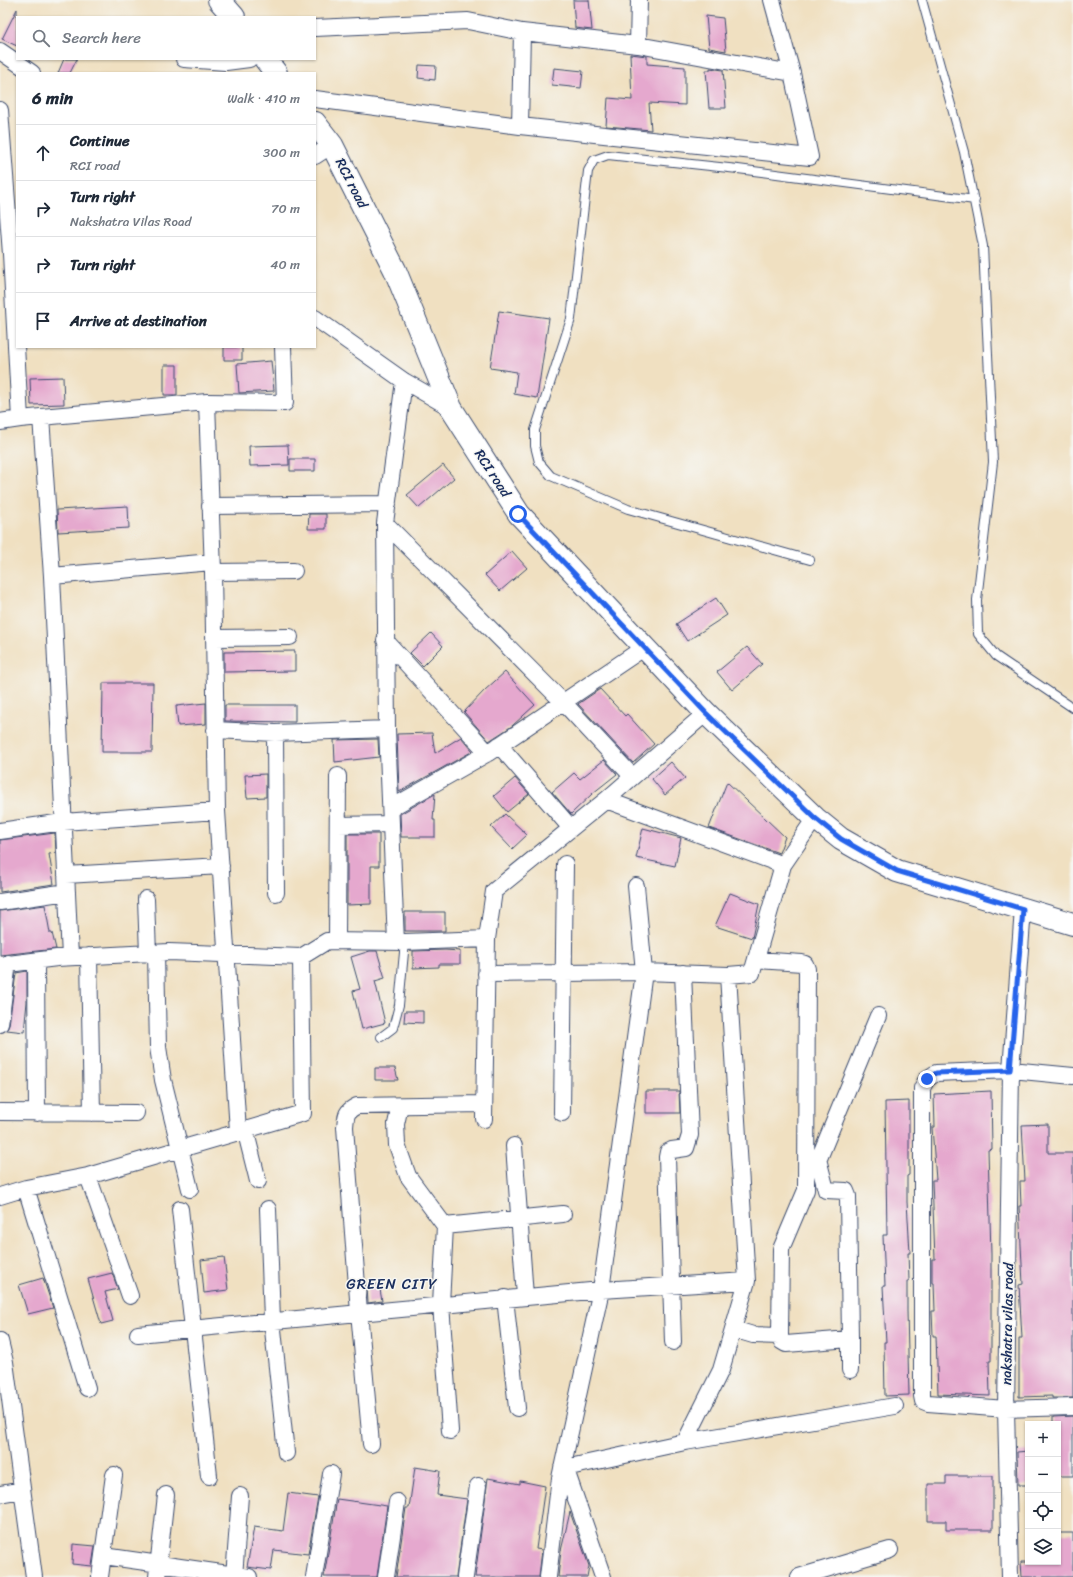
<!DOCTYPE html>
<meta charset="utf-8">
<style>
:root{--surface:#fff;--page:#f6f6f7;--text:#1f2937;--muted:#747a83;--line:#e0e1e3}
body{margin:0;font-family:Sriracha,sans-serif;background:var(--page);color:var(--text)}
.controls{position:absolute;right:12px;bottom:12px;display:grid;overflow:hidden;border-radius:0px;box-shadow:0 1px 3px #0004}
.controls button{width:36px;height:36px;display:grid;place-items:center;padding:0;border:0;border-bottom:1px solid var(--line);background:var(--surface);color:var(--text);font:20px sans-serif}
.stop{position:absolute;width:12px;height:12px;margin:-9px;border:3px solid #2563eb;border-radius:50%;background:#fff}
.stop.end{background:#2563eb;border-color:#fff;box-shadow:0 1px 4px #0008}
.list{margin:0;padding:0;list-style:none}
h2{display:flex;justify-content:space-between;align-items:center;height:52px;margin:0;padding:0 16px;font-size:17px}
h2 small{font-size:13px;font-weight:400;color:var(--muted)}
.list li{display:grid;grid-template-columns:26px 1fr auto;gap:12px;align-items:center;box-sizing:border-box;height:56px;padding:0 16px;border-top:1px solid var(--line)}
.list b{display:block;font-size:15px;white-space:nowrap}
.list p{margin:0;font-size:13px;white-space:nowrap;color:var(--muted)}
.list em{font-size:13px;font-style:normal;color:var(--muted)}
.icon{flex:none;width:22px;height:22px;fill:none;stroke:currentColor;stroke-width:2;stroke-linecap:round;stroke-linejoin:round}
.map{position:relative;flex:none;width:1073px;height:1577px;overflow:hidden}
.search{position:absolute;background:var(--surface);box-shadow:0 1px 3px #0004;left:16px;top:16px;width:300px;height:44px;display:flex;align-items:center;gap:10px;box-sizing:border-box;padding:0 14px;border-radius:0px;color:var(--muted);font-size:15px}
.panel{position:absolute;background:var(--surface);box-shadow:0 1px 3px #0004;left:16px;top:72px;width:300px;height:276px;border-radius:0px}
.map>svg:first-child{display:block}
.building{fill:#e5a8ce}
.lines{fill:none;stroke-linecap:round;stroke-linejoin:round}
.lane-casing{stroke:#3b4a6d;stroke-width:10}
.street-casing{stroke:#3b4a6d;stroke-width:18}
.secondary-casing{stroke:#3b4a6d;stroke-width:24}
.lane{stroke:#fff;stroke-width:8}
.street{stroke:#fff;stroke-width:16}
.secondary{stroke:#fff;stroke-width:22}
.route{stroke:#2563eb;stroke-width:5}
.labels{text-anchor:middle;stroke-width:3;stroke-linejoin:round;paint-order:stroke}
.street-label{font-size:14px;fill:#1b2f5e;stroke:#f6f6f2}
.neighbourhood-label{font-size:15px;letter-spacing:1px;fill:#1b2f5e;stroke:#f6f6f2}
</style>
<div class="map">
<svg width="1073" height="1577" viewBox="0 0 1073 1577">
<rect width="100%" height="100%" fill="#f6f6f2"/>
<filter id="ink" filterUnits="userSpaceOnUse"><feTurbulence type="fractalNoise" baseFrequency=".025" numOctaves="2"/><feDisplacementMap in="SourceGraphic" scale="8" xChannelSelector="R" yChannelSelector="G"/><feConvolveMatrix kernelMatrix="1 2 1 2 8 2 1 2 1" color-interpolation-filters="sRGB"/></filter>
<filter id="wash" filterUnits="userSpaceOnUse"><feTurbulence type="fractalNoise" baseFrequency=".012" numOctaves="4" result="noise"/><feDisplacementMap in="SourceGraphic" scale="16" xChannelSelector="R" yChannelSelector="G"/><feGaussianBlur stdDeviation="0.9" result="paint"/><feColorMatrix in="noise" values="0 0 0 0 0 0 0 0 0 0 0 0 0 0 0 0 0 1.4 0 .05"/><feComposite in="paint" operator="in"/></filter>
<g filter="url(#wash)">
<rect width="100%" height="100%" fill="#f0e0c1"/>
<g id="blocks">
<!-- building -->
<path class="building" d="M573,0H589L592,30L575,28Z
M17,9V46L2,39Z
M706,16L723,18L726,51L709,48Z
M630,54L647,56V64L685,67V105L649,103L651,130L606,126L608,98L632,100Z
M64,59H77L70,73H58Z
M419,65L436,66L435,80L418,78Z
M554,68L583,71L581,88L552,85Z
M710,68L723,70L726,108H709L706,70H710Z
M499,311L549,318L537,398L514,394L517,372L490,368Z
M224,347H242V360H224Z
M271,361L274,391L239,393L237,364Z
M164,365H177V395H164Z
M63,377L64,404L31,405L30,378Z
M288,445L289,465L250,466L249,446Z
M290,459H315V471H290Z
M443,465L454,478L419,508L407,495Z
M128,506L129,528L58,532L57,510Z
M309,514H326V529H308Z
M512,551L527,568L500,591L485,575Z
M716,598L727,615L687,641L676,624Z
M431,633L443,646L423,666L410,653Z
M747,647L762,664L732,690L717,672Z
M295,651V671L224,672V652Z
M505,672L535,705L512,726L489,741L464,712L485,690Z
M103,683H153L152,752H102Z
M600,689L625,716L627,714L654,744L633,763L578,704Z
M206,703V724L178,726L176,706Z
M225,705H295V722L225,721Z
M432,733L435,753L461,737L473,751L399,792L397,734Z
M378,739L379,757L335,762L334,740Z
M604,760L617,774L593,793L571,814L552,792L574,773L580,779Z
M671,762L685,778L665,795L652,779Z
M266,774V797L247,798L245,775Z
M515,778L529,794L507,812L494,796Z
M727,782L785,837L779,853L709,828Z
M435,794L433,820H435V837H401L400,814Z
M505,814L527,835L512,849L491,827Z
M643,828L681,838L675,866L636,858Z
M55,833L56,853L49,854L54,884L0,892V840Z
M347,834H379V866H371V904L347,905Z
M730,893L759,904L752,938L715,926Z
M45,905L50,933H52L56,949L0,955V911Z
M405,912H445V931H405Z
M445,950L460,951V964H439V967L413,968V951Z
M370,951H377L385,978L375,981L385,1023L362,1029L353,991L360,989L351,957Z
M27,971V1002L24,1032L7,1030L9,1025L16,973Z
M405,1011H423V1023L404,1022Z
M375,1068H395L398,1080H375Z
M646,1091H679L680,1113H646Z
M991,1091L992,1149L988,1150L991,1254V1361H989L990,1396L938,1394L936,1336H933L932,1311H935L934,1283H932V1259H935L932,1180H936L932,1127H935L934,1094Z
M909,1101V1175L907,1176V1202L910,1253H908L909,1281H907V1311L909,1395L885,1396L884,1342H886L883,1286H885L883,1235H887L885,1102Z
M1048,1124V1153H1073V1398H1052V1396L1019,1397V1338H1022L1019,1285L1023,1284L1019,1206H1021L1020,1181H1025L1022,1125Z
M224,1257L228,1290L204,1293L201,1260Z
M112,1273L118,1289L105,1292L113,1321L101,1324L88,1279Z
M43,1278L53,1308L28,1314L19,1285Z
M379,1284L382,1301L368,1303L367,1286Z
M1073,1416V1476H1058V1424H1053V1417Z
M1028,1451V1485H1018L1017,1452Z
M415,1467L440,1471L437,1495L467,1499L456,1577H396L406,1508H409Z
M946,1476H993V1530H946V1521H928V1484H946Z
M488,1478L520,1484V1481L545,1486L536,1549L542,1550L539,1577H475Z
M288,1493L318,1497L308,1554L274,1550L271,1570L247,1567L254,1527L283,1531Z
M337,1499L387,1506L377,1577H324Z
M570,1512L589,1566L587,1577H558L561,1551Z
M1058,1533H1073V1577H1022L1021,1562H1058Z
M73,1544L95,1546L92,1566L72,1564Z"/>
</g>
</g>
<g filter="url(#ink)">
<use href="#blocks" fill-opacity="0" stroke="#3b4a6d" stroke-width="1"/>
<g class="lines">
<defs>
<path id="lane" d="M922,0L964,152L983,246L993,462L977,600L978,634L996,656L1073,708
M810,560L628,509L551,476L539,462L535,446V430L571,319L588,171L594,160L608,155L738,169L975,200
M381,1037L393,1028L399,1005L405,942"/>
<path id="street" d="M315,28L468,21L522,32L638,45L792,73
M638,45L639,0
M0,51L32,73
M184,59L226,62L249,59
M315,99L520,126L810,157L792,73L772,0
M0,110L11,254L20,419L41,417L52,576
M520,126L522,32
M315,156L332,145
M315,318L404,381L451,408
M207,402L213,572L217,811L238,1131
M41,417L207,402L285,403L283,347
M0,422L20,419
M210,506L388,504
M385,523L563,702L632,776
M213,572L294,571
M214,638L290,637
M385,640L488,753
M215,730L275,733L387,729
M275,733L276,893
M499,745L570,827
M391,808L488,753L645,647
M338,825L391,824
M0,831L63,822L217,811
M783,865L815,818
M66,875L221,866
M146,899L148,954
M0,902L67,892
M337,941L338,776
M396,942L387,729L385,523L404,381
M156,953L158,1047L163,1080L190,1189
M89,956L92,1113
M70,957L52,576L212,562
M756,960L802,963L805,964L807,969L806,1190L781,1249L780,1336L781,1341L786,1344L850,1339L848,1196L846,1191L826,1190L818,1159
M36,961L37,1113
M0,965L57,958L169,952L301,957L327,941L405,942L487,939
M486,974L644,972L728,975L752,973L783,865L606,800L706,713
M0,1024L8,963
M1073,1076L1011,1070L936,1073L927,1079L922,1088V1396L923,1401L928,1403L1006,1409L1073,1407
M400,1106L396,1124L397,1145L408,1176L445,1226L441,1304L450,1431
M0,1112L136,1113
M562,1113L565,864
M484,1119L487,939L494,891L606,800
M245,1129L258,1181
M514,1146L525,1296
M815,1168L878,1016
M88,1176L130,1296
M26,1188L87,1388
M0,1196L26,1188L88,1176L303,1113L301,957
M180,1209L209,1476
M268,1209L272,1320L286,1453
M445,1226L563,1214
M505,1298L517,1408
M733,1329L753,1335L780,1336
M138,1334L601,1290L747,1281
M0,1341L5,1362L34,1577
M673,1342L667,1157L668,1152L672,1150L686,1148L690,1135L683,973
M850,1370V1339
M685,1442L721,1370L747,1281L728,975
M371,1444L359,1312L345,1127C346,1115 346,1111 357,1106L484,1104
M562,1468H565L567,1473L603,1577
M565,1468L685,1442L895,1406
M0,1494L22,1490
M104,1556L249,1577
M100,1577L114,1475
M157,1577L166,1495
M234,1577L240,1496
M314,1577L331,1474
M386,1577L397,1502
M465,1577L478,1486
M548,1577L560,1478L601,1290L644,972L636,886
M799,1577L890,1550
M1010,1577L1006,1409L1011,1070L1023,909"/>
<path id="secondary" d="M219,0L234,17
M265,59L276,73
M315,123L332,145L395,270L451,408L519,514L706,713L815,818L841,839L897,871L1073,924"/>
</defs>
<!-- lane casing -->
<use href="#lane" class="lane-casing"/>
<!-- street casing -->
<use href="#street" class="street-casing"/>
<!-- secondary casing -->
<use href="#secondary" class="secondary-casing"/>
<!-- lane -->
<use href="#lane" class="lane"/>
<!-- street -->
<use href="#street" class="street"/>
<!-- secondary -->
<use href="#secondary" class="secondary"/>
</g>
</g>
<g class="lines" filter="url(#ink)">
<!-- route -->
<path class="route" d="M518,514L706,713L815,818L841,839L897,871L1023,909L1010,1070L936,1073L927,1079"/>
</g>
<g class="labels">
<!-- street labels -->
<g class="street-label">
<text transform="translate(352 183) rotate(63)" y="5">RCI road</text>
<text transform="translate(493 473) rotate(57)" y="5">RCI road</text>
<text transform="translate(1007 1324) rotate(-89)" y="5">nakshatra vilas road</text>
</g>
<!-- neighbourhood labels -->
<g class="neighbourhood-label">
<text x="392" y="1289">GREEN CITY</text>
</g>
</g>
</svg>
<div class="controls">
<button>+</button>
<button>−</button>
<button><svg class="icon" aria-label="locate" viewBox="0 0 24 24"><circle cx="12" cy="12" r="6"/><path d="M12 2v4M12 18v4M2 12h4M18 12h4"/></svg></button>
<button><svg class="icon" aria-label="layers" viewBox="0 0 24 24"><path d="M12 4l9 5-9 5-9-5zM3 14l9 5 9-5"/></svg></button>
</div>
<div class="stop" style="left:518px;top:514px"></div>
<div class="stop end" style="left:927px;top:1079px"></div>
<div class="search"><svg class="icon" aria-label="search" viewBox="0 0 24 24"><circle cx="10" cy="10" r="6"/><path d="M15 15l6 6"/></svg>Search here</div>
<section class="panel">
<h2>6 min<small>Walk · 410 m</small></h2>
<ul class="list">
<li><svg class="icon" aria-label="ahead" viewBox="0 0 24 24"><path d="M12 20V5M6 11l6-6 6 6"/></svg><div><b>Continue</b><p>RCI road</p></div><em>300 m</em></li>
<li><svg class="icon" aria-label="right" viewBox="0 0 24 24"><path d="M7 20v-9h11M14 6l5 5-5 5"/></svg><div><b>Turn right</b><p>Nakshatra Vilas Road</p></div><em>70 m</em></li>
<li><svg class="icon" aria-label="right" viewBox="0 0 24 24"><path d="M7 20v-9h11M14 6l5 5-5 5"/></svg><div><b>Turn right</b></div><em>40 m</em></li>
<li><svg class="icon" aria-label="arrive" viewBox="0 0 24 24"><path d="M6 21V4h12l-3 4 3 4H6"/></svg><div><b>Arrive at destination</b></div></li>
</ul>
</section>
</div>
